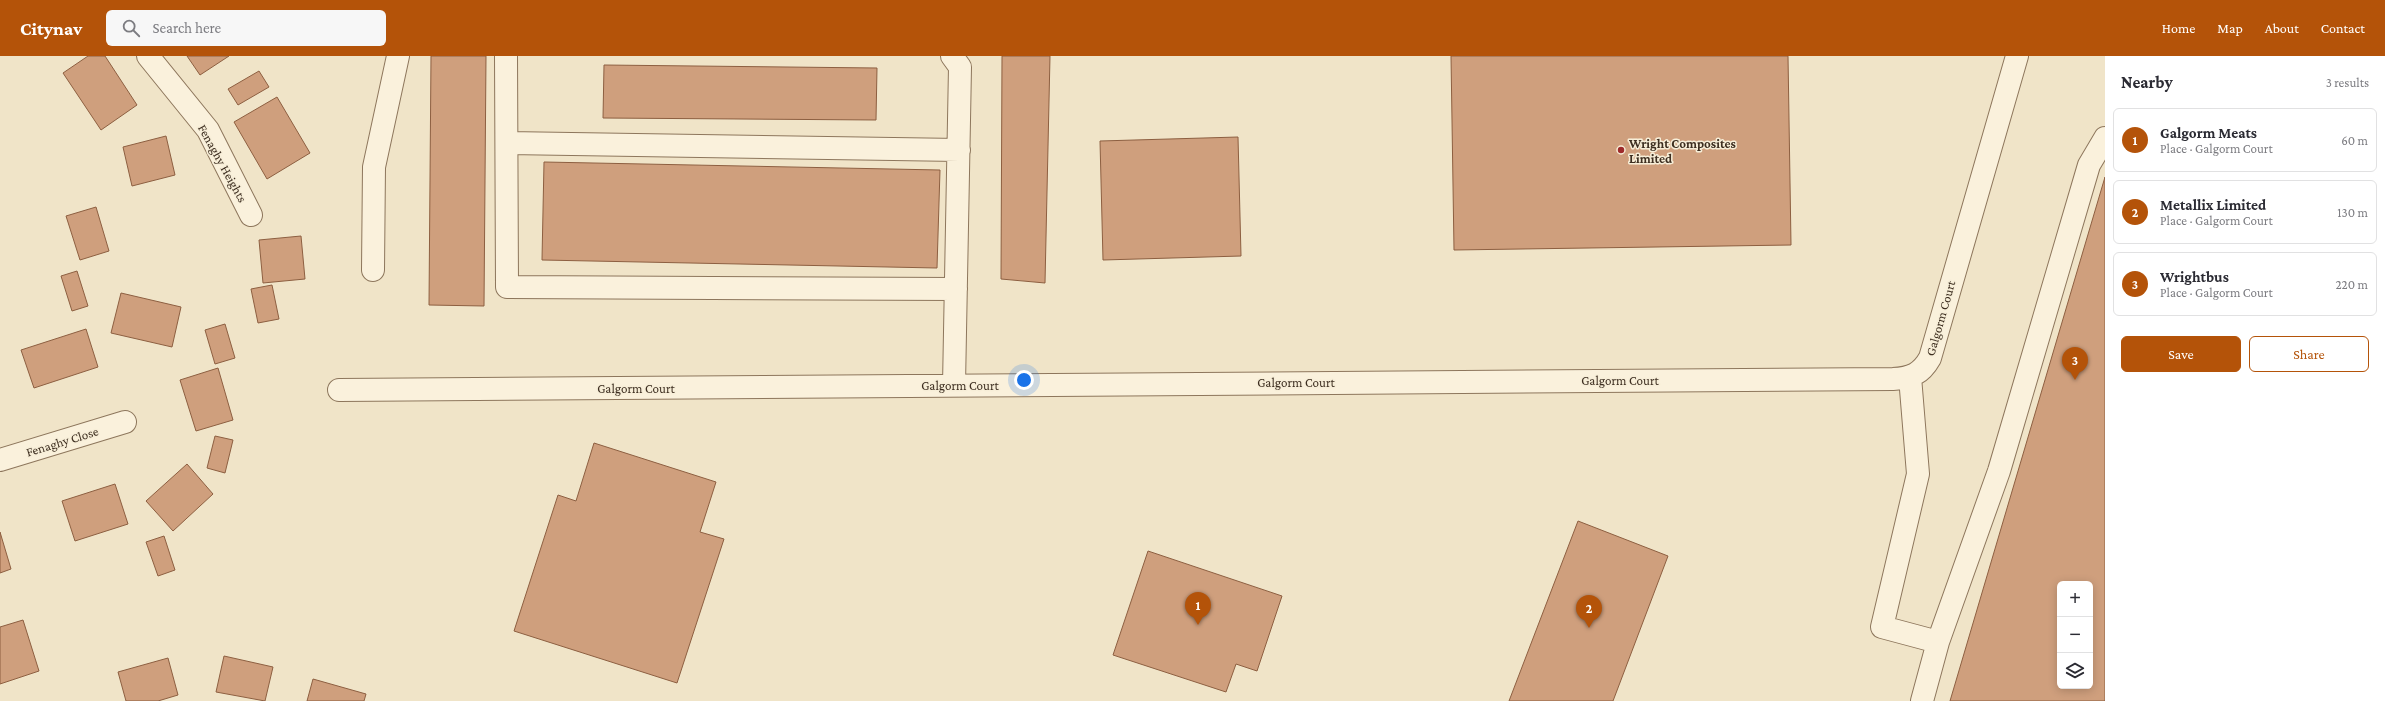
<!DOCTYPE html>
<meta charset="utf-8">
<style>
:root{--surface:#fff;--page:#f7f7f7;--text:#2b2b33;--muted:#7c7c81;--line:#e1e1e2;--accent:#b45309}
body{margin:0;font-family:"Crimson Pro",serif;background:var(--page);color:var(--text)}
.controls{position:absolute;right:12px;bottom:12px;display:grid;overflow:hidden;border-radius:6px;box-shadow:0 2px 10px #0003}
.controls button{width:36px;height:36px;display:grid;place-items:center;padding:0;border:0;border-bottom:1px solid var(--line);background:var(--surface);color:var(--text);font:20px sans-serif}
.you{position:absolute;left:1024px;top:324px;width:14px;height:14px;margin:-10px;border:3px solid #fff;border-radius:50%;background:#1a73e8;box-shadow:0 0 0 6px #1a73e833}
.badge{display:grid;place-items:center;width:26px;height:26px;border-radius:50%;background:var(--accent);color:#fff;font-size:13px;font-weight:700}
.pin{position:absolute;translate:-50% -33px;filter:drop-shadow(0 1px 2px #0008)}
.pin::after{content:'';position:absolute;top:21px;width:14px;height:12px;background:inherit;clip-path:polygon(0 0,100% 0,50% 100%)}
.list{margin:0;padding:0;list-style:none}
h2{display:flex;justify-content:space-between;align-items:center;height:52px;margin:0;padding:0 16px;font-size:17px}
h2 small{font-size:13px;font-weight:400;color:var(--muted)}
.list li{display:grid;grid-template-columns:26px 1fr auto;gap:12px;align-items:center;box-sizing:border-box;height:64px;margin:0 8px 8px;padding:0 8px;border:1px solid var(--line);border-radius:6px}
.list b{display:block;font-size:15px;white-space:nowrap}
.list p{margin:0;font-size:13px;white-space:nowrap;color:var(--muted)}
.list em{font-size:13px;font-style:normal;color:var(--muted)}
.actions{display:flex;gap:8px;padding:12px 16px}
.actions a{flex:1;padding:9px 0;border:1px solid var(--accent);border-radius:6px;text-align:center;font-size:14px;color:var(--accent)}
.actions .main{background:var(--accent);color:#fff}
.icon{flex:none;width:22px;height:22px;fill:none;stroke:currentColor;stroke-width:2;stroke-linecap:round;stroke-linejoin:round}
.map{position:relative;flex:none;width:2105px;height:645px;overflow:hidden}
header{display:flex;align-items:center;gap:24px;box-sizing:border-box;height:56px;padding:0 20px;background:var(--accent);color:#fff}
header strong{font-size:19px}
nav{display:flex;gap:22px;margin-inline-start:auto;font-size:14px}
.search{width:280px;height:36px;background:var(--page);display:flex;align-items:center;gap:10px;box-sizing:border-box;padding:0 14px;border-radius:6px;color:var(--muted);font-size:15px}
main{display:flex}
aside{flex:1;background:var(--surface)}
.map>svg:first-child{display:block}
.building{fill:#cf9f7d;stroke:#8d5f41;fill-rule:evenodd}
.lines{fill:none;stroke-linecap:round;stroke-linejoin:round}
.minor-casing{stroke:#8d765c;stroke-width:24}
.minor{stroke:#faf1dc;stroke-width:22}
.poi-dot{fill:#9e2a2b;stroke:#f7eed8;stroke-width:1.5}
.labels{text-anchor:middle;stroke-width:3;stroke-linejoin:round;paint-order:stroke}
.poi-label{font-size:13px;font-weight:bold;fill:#3d2e20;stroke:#f7eed8;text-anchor:start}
.street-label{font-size:13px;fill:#3d2e20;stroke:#f7eed8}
</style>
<header>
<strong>Citynav</strong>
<div class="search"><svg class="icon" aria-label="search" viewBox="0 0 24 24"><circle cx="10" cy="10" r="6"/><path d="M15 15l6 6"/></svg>Search here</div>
<nav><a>Home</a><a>Map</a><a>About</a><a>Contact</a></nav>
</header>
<main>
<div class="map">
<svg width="2105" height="645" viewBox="0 0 2105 645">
<rect width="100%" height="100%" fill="#f0e4c8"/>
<!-- building -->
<path class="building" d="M88,0H105L137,49L101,74L63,17Z
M187,0H229L200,19Z
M431,0H486L484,250L429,249Z
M1002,0H1050L1045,227L1001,223Z
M1451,0H1788L1791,189L1454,194Z
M604,9L877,12L876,64L603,62Z
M259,15L269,31L238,49L228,33Z
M277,41L310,97L267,123L234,66Z
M166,80L175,119L132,130L123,91Z
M1238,81L1241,200L1103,204L1100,85Z
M544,106L940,114L937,212L542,204Z
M2105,121V645H1950ZM2060,528H2090V630H2060Z
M96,151L109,195L80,204L66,160Z
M301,180L305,223L263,227L259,184Z
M77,215L88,250L72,255L61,220Z
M272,229L279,263L258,267L251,233Z
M121,237L181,251L172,291L111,277Z
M225,268L235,302L215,308L205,274Z
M86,273L98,311L34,332L21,294Z
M218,312L233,364L196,375L180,324Z
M215,380L233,384L225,417L207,412Z
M594,387L716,426L700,476L724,483L677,627L514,575L558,439L576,445Z
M187,408L213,438L173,475L146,445Z
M115,428L128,468L75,485L62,445Z
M1578,465L1668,500L1613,645H1509Z
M0,476L11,513L0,517Z
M164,480L175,514L158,520L146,486Z
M1148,495L1282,540L1257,615L1236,608L1226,636L1113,599Z
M23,564L39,615L0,628V571Z
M224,600L273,611L265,645L216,636Z
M168,602L178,639L158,645H126L118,616Z
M313,623L366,638L364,645H307Z"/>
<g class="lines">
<defs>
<path id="minor" d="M148,0L208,74L251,159
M506,0L507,231L956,233
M952,0L960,11L954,329
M507,87L959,94
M373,214L374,111L398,0
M1910,321L1918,418L1882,571L1938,586
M339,334L1893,323C1911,322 1921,318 1930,302L2017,0
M0,404L125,366
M1922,645L1938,586L1999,415L2089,109L2105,82"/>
</defs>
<!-- minor casing -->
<use href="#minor" class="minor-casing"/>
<!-- minor -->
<use href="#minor" class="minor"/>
</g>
<!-- markers -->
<circle class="poi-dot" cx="1621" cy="94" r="4"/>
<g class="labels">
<!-- poi labels -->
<g class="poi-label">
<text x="1629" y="92">Wright Composites<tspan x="1629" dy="15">Limited</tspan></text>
</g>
<!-- street labels -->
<g class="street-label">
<text transform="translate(223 107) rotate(61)" y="5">Fenaghy Heights</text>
<text transform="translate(1940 262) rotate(-74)" y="5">Galgorm Court</text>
<text x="1620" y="329">Galgorm Court</text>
<text x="1296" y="331">Galgorm Court</text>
<text x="960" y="334">Galgorm Court</text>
<text x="636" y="337">Galgorm Court</text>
<text transform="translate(62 385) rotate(-17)" y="5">Fenaghy Close</text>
</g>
</g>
</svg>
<div class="controls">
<button>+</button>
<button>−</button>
<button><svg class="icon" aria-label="layers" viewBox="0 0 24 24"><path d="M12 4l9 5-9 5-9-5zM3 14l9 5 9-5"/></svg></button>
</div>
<div class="you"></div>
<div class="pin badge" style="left:1198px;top:569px">1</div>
<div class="pin badge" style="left:1589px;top:572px">2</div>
<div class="pin badge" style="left:2075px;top:324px">3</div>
</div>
<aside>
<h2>Nearby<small>3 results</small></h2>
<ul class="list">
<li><span class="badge">1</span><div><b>Galgorm Meats</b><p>Place · Galgorm Court</p></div><em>60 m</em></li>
<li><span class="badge">2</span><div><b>Metallix Limited</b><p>Place · Galgorm Court</p></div><em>130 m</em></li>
<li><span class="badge">3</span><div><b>Wrightbus</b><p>Place · Galgorm Court</p></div><em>220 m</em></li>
</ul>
<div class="actions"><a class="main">Save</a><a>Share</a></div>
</aside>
</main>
